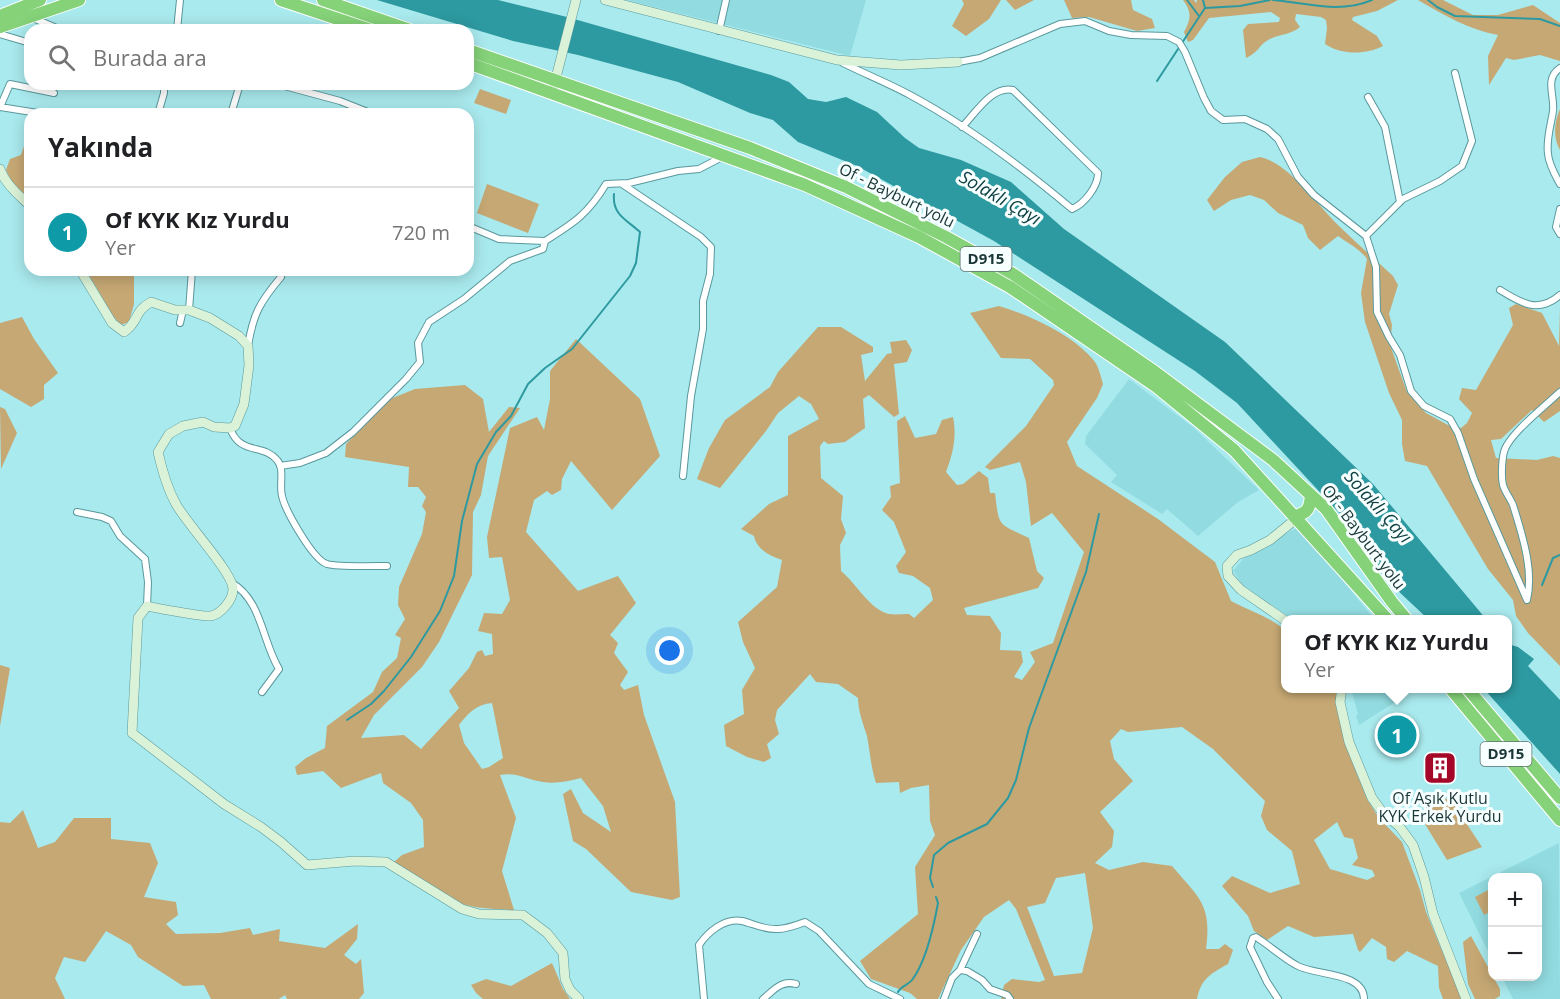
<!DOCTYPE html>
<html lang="tr">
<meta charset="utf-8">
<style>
:root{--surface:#fff;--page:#f2f2f2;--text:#202124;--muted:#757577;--line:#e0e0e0;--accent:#1a73e8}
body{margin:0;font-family:"Open Sans",sans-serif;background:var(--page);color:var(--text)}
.controls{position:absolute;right:18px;bottom:18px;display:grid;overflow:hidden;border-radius:12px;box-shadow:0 3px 15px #0003}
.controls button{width:54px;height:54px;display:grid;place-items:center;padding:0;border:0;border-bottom:2px solid var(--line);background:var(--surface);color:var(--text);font:30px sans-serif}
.you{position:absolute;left:670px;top:651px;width:21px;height:21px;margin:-15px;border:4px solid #fff;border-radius:50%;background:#1a73e8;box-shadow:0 0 0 9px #1a73e833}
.badge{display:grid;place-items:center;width:39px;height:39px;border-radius:50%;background:var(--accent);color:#fff;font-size:20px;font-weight:700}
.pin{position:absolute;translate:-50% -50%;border:3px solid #fff;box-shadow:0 2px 6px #0006}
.popup{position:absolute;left:1281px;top:615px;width:231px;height:78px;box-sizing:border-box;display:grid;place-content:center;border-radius:12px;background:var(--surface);filter:drop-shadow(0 2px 4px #0005);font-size:20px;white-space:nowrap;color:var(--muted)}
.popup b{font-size:22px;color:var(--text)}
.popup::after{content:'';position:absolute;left:50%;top:100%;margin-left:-12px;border:12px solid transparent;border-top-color:var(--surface)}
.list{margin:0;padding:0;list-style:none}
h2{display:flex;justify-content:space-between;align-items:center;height:78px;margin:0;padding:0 24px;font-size:26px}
h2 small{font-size:20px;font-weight:400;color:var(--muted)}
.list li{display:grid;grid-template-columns:39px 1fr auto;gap:18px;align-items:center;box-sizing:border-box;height:90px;padding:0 24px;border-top:2px solid var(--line)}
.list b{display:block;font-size:22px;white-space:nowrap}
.list p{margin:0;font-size:20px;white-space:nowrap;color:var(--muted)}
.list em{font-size:20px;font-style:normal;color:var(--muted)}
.icon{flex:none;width:33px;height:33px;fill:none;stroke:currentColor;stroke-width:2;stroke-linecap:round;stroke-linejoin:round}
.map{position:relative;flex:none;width:1560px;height:999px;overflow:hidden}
.search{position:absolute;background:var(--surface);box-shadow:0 3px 15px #0003;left:24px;top:24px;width:450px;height:66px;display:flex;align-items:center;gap:15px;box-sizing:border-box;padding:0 21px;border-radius:18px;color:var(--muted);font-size:22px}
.panel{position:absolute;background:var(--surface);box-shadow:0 3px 15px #0003;left:24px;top:108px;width:450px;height:168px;border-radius:18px}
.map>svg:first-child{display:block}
.built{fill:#92dce1}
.green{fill:#c6a874;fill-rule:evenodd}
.water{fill:#2d99a0}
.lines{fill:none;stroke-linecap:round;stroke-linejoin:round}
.stream{stroke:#2d99a0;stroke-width:2}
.street-casing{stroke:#59989c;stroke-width:8}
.secondary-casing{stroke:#59989c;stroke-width:10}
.highway-casing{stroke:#fff;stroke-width:14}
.street{stroke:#fff;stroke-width:6}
.secondary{stroke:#daf2d7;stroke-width:9}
.highway{stroke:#85d279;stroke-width:12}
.labels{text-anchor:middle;stroke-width:6;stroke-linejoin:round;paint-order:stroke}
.shield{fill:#f8ffff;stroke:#5d7273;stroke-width:1.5}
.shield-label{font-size:15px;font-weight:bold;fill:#1b3637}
.street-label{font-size:16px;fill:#1b3637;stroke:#f8ffff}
.poi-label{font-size:16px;fill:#1b3637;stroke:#f8ffff}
.water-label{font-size:18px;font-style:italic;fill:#104043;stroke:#f8ffff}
</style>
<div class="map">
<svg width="1560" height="999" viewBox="0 0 1560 999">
<rect width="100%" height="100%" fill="#a9eaee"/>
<!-- built -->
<path class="built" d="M627,0H866L850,56Z
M1129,379L1193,427L1259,490L1238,502L1198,536L1167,509L1162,514L1111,482L1117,475L1085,444L1086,436Z
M1296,528L1337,573L1374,619H1292L1244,586L1233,571L1243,559Z
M1351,689V688L1416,689L1359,725L1356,716L1358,714Z
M1559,843L1560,999H1513L1502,977L1538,976V878H1492V959L1459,893Z"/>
<!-- green -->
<path class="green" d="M962,0H1001L989,19L966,36L952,26L964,4Z
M1006,0H1034L1015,10Z
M1064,0H1131L1133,10L1152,19L1155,28L1137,31L1089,17L1072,18Z
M1183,0H1194L1196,3L1197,0H1398L1377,11L1353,17L1352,20L1377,36L1383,46C1366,55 1341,55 1325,44L1327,28L1326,20L1321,17L1296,14L1295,20L1300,27C1291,35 1279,34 1268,40C1259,45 1259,52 1246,58L1243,30L1248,24L1279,22L1280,18L1271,12L1209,18L1193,40L1188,42L1184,32C1191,19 1192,12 1183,0Z
M1418,0H1443L1473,15H1498L1533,5L1560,23V61L1540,55L1514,60L1506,58L1489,85L1488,56L1498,35C1470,30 1443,15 1418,0Z
M480,89L511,100L506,114L474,103Z
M1560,109V150C1553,138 1554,122 1560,109Z
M30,128V198L14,187L6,170L10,159L21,155Z
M1260,157C1290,164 1317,205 1339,226C1356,243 1375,259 1393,276L1398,285L1389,314L1392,325L1390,345L1407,392L1426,413L1448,425L1461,428L1467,423L1472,413L1459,399L1462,388L1476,390L1513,325L1509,308L1516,304L1542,313L1559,346L1560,308V411L1544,422L1532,410L1501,439L1491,440L1496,458L1537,460L1553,456L1560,458V666L1528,633L1516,616L1513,600L1488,569L1427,466L1405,461L1402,444V420L1389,393L1365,322L1361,293L1367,259C1359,248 1349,244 1338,236L1320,250L1308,238L1303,225L1278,213L1264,200L1250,195L1231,200L1214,211L1207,200L1225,177L1242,162Z
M487,184L539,204L528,233L477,213Z
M86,270H134V304L129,322L121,325L113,316Z
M999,306C1031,316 1074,335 1095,362C1099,368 1101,377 1103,384L1097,398L1067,442L1077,466L1158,519L1215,562L1231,601C1249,611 1271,617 1286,631V688L1337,689L1336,706L1347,749L1367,799L1379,818L1402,842L1420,890L1426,912L1462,999H1443L1439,988L1438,966L1407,951L1394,962L1387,959L1386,947L1372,938L1360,952L1358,950L1353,934L1314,937L1288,926L1267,940L1254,931L1248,916L1222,886L1232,876L1270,893L1300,884L1292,851L1267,830L1261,816L1265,801L1213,749L1182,727L1128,732L1121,729L1110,741L1114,759L1133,781L1100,812L1114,831L1112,847L1095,863L1109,870L1143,862L1172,866C1199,898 1212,904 1206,949H1219L1225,944L1233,950L1228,964C1210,974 1201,979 1197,999H1001L1004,985L1012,979L1039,982L1045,980L1016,909L1009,900L984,917L961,950L938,999H917L910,993L871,979L860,961L918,914L915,867L935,835L930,821L929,785L911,788L900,793L899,782L876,783C871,768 870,752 867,736C863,723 858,711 858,698L838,684L816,682L810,674L777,710L775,720L779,734L767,744L771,758L764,762L747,757L726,746L724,725L744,714L742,690L755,668L743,642L738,622L777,587L782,560C770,556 757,550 754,536L741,529L769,504L788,495V436L819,419L811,404L799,396L778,413L766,431L720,488L697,479L709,448L725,420L770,387L778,372L818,327H841L873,347V352L861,355L865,381L887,354L892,353L890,342L906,340L912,350L907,362L894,364L899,414L894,417L869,395L863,399L865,428L845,442L828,444L824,441L820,446L821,478L843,496L841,519L846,533L840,545L841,571C856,583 870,610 889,614C895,615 903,614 909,614L914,618L933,600L930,588L913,576L899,573L896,566L906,552L894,522L882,510L891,497L890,486L900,483L897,421L905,416L915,438L936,434L942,420L953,417C957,437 953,453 946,472L957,485L963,484L979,471L988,478L990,493H995C999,528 998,523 1029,538L1037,571L1044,578L1038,588L964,608L967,615L990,616L1001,633L1000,650L1021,651L1023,662L1014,677L1022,680L1035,662L1030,652L1053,643L1084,552L1052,513L1031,526L1026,482L1020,462L990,470L985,467L1026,426L1054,385L1053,380L1030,359L1001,358L970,313ZM1337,822L1344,837L1353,839L1358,858L1352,865L1372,870L1375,876L1367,880L1330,869L1314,840ZM1085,873L1093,928L1082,973L1054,976L1027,907L1045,903L1056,878Z
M22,317L34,339L58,373L44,385V399L31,407L0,389V323Z
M576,339L640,399L660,456L612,510L571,461L562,479L561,490L552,495L547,491L534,500L526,532L578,591L618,576L636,603L610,635L618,643L614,653L628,672L620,685L624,690L638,685L644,715L675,802L680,897L672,900L631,892L586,849L573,841L563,794L571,789L583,813L611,832L603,806L581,778C569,781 556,784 543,782C526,780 519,772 500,775L516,818L502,871L514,910C497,909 479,909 462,904C442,898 412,875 394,862L402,855L424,847L423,820L411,803L383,783L381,773L341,788L323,771L297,775L295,767L306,758L325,748L327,726L373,692L382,672L397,658L401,638L395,635L405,619L398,605L399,587L422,534L426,512L422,506L426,497L418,487H408L409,467L345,457L346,444L390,399L415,389L465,385L483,399L489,432L509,407L520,408L488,456L481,495L473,512L472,575L439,642L422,667L374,715L361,738L404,735L421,749L459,708L449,691L469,668L477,652L482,650L485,656L493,654L492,634L478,631L484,613L502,614L510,600L502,557L489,558L487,537L510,428L537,417L544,430L550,399V371ZM492,703L503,758L489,767L482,769L464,743L459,725C468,713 477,704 492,703Z
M0,407L5,409L17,433L1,469Z
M0,665L10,668L0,726Z
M1449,797L1482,847L1447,860L1420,816Z
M23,810L38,848L55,842L74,818H111V839L150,843L158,863L144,897L176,902L178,915L166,924L176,934L220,933L250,928L253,935L280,929L279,941L325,948L358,924L357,939L344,955L356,964L361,959L364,993L359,999H287L285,995L279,999H211L204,985L183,986L138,957L131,945L106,931L85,962L64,957L55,978L65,999H0V822L10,823Z
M1492,888V911L1484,915L1475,897Z
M1471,936L1500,989V996L1495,999H1475L1468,984L1463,942Z
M552,963L563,989L570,999H483L476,993L471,985L486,979L511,986Z"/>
<!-- water -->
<path class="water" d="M377,0H498L567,17L771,75L789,82L808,99L826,102L846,97L877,112L905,138L919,148L961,160L1011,182L1064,229L1225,342L1373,484L1486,619H1428L1395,588L1342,516L1237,403L1195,371L994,241L857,166L798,142L773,120L750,113L678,82L578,55L513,41Z
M1508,644L1518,647L1534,659L1528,666L1560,700V774L1484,689L1508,688Z"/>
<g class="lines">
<!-- stream -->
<path class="stream" d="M1187,0L1199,16
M1203,0L1205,8
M1273,0C1308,3 1339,14 1372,0
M1428,0L1437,7L1455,16L1540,19L1560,26
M1157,81L1205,8L1240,6L1270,0
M1542,585L1553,558L1560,555
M347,720L371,704L384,691L411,657L440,611L454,576L462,521L477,464L496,432L511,416L528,384L545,368L572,349L630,276L636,263L640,232C627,220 612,215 614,194
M933,887L930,878L934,855L948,843L987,824L1008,798L1016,780L1029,728L1086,572L1099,514
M898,992C901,986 908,985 912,980C926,962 934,925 938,903L936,897"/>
<defs>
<path id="street" d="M33,18L61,30
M177,30L180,0
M719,31L726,0
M0,34L30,43
M958,62L980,58L1060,24L1085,21L1109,31L1131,35L1167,36L1179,42L1185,52L1204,98L1211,111L1223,120L1245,119L1267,129L1278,139L1298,177L1314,195L1366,236L1376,267L1377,312L1389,337L1400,355L1411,391L1424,406L1450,419L1458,433L1474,479L1527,600C1534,570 1522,534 1513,505C1510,498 1505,492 1503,485C1501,477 1502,460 1504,452C1508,435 1546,405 1560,392
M843,63C865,74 888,83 910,95C968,126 1022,167 1072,209C1084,204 1098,187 1098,173L1013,90C992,85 975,114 962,127
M1560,68C1544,79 1555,96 1553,111C1551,125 1546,139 1548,154C1549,165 1555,175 1560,184
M277,84L340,101L373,114
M1368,97L1385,127L1400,202
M0,107L10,84L54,93
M0,107L44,114
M158,114L164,93V84
M231,114L240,84
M622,184L701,237L711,247L710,274L703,301V329L691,396L683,476
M1560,209L1556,227L1560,234
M468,226L499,239L545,241
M1366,236L1403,199L1440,181L1462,166L1472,141L1455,73
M1500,290C1521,303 1538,314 1560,295
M189,310L192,270
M180,323L183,310
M248,346C253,314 260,302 281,277
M230,428C240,456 263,443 277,460C285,469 279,485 282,496C285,510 313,560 327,564C336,567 375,566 387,566
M280,466L300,463L326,453L353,432L406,379L420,362L418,343L429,322L464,299L510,261L543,249L545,241C574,223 588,214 606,184L629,183L678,171L699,169L724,156
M77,512L102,517L111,521L120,536L145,559L148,582L147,606
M232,583C262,601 262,641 279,669L262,692
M960,970L977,934
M704,999L699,945C708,932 724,918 742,921C754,924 765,930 778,929C787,929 797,925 805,922L819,931L869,984L900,999
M763,999C774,990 781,980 796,984
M944,999L952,978L960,970L967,971L982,980L990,989L1007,995L1010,999
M1278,999L1267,982L1250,947L1253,938L1256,937C1270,946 1282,957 1296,965C1313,976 1364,971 1364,999"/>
<path id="secondary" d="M605,0L837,60L901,65L958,62
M552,93L576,0
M0,169C5,184 19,195 30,206
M80,270L112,323L124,332C140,321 133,312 151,302L175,310H189L210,318L239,336L248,346L249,365L244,404L235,426L230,428L214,427L203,422L183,426L169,434L158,452C162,470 167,488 176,504C186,523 233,573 233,589C233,600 221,614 211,616C205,617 155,608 147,606L138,618L132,733L224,804L261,827L281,842L307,865L355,861L386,862L462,909L479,914L523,915L547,933L563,953L565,979L570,990L579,999
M1286,621L1241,590L1228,576L1227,566L1237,555L1251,550L1270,540L1297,518
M1342,688L1340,702L1349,742L1372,798L1383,813L1399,826L1413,845L1424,877L1433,914L1466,999"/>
<path id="highway" d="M281,0L371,30
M323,0L410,30
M0,16L40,0
M0,27L79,0
M468,50L750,148L846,187L946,237L1013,274L1155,372L1273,460L1326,509L1392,602L1407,620
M468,63L805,185L919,237L1010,287L1157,387L1234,450L1388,620
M1295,516C1308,513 1310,508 1311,495
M1450,688L1560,820
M1467,688L1560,798"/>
</defs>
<!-- street casing -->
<use href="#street" class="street-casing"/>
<!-- secondary casing -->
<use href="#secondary" class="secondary-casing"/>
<!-- highway casing -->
<use href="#highway" class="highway-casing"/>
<!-- street -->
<use href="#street" class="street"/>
<!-- secondary -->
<use href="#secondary" class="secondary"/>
<!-- highway -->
<use href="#highway" class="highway"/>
</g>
<!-- icons -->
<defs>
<symbol id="building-square" viewBox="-11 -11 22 22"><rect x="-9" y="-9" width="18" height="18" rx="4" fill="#a40727" stroke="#f8ffff"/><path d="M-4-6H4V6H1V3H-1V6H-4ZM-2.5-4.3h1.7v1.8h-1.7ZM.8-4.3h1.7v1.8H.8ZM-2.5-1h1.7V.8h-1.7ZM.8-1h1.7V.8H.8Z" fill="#fff"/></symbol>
</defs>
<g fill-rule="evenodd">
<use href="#building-square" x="1421" y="749" width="38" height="38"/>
</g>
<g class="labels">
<!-- shield labels -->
<g class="shield">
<rect x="960.5" y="247" width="51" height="24" rx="4.5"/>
<rect x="1480.5" y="742" width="51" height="24" rx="4.5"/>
</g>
<g class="shield-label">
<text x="986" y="264">D915</text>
<text x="1506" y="759">D915</text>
</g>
<!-- street labels -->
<g class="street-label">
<text transform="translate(897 195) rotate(26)" y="6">Of - Bayburt yolu</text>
<text transform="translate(1364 537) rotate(53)" y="6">Of - Bayburt yolu</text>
</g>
<!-- poi labels -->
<g class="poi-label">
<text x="1440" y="804">Of Aşık Kutlu<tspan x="1440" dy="18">KYK Erkek Yurdu</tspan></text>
</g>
<!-- water labels -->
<g class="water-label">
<text transform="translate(1000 198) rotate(30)" y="6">Solaklı Çayı</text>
<text transform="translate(1378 507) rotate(48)" y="6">Solaklı Çayı</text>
</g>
</g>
</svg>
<div class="controls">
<button>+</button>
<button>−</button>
</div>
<div class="you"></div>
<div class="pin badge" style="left:1397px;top:735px;background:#0f9aa8">1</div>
<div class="popup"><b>Of KYK Kız Yurdu</b>Yer</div>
<div class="search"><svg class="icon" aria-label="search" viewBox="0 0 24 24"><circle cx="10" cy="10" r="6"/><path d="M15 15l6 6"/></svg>Burada ara</div>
<section class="panel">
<h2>Yakında<small></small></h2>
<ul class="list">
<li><span class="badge" style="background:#0f9aa8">1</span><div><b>Of KYK Kız Yurdu</b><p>Yer</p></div><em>720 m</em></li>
</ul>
</section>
</div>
